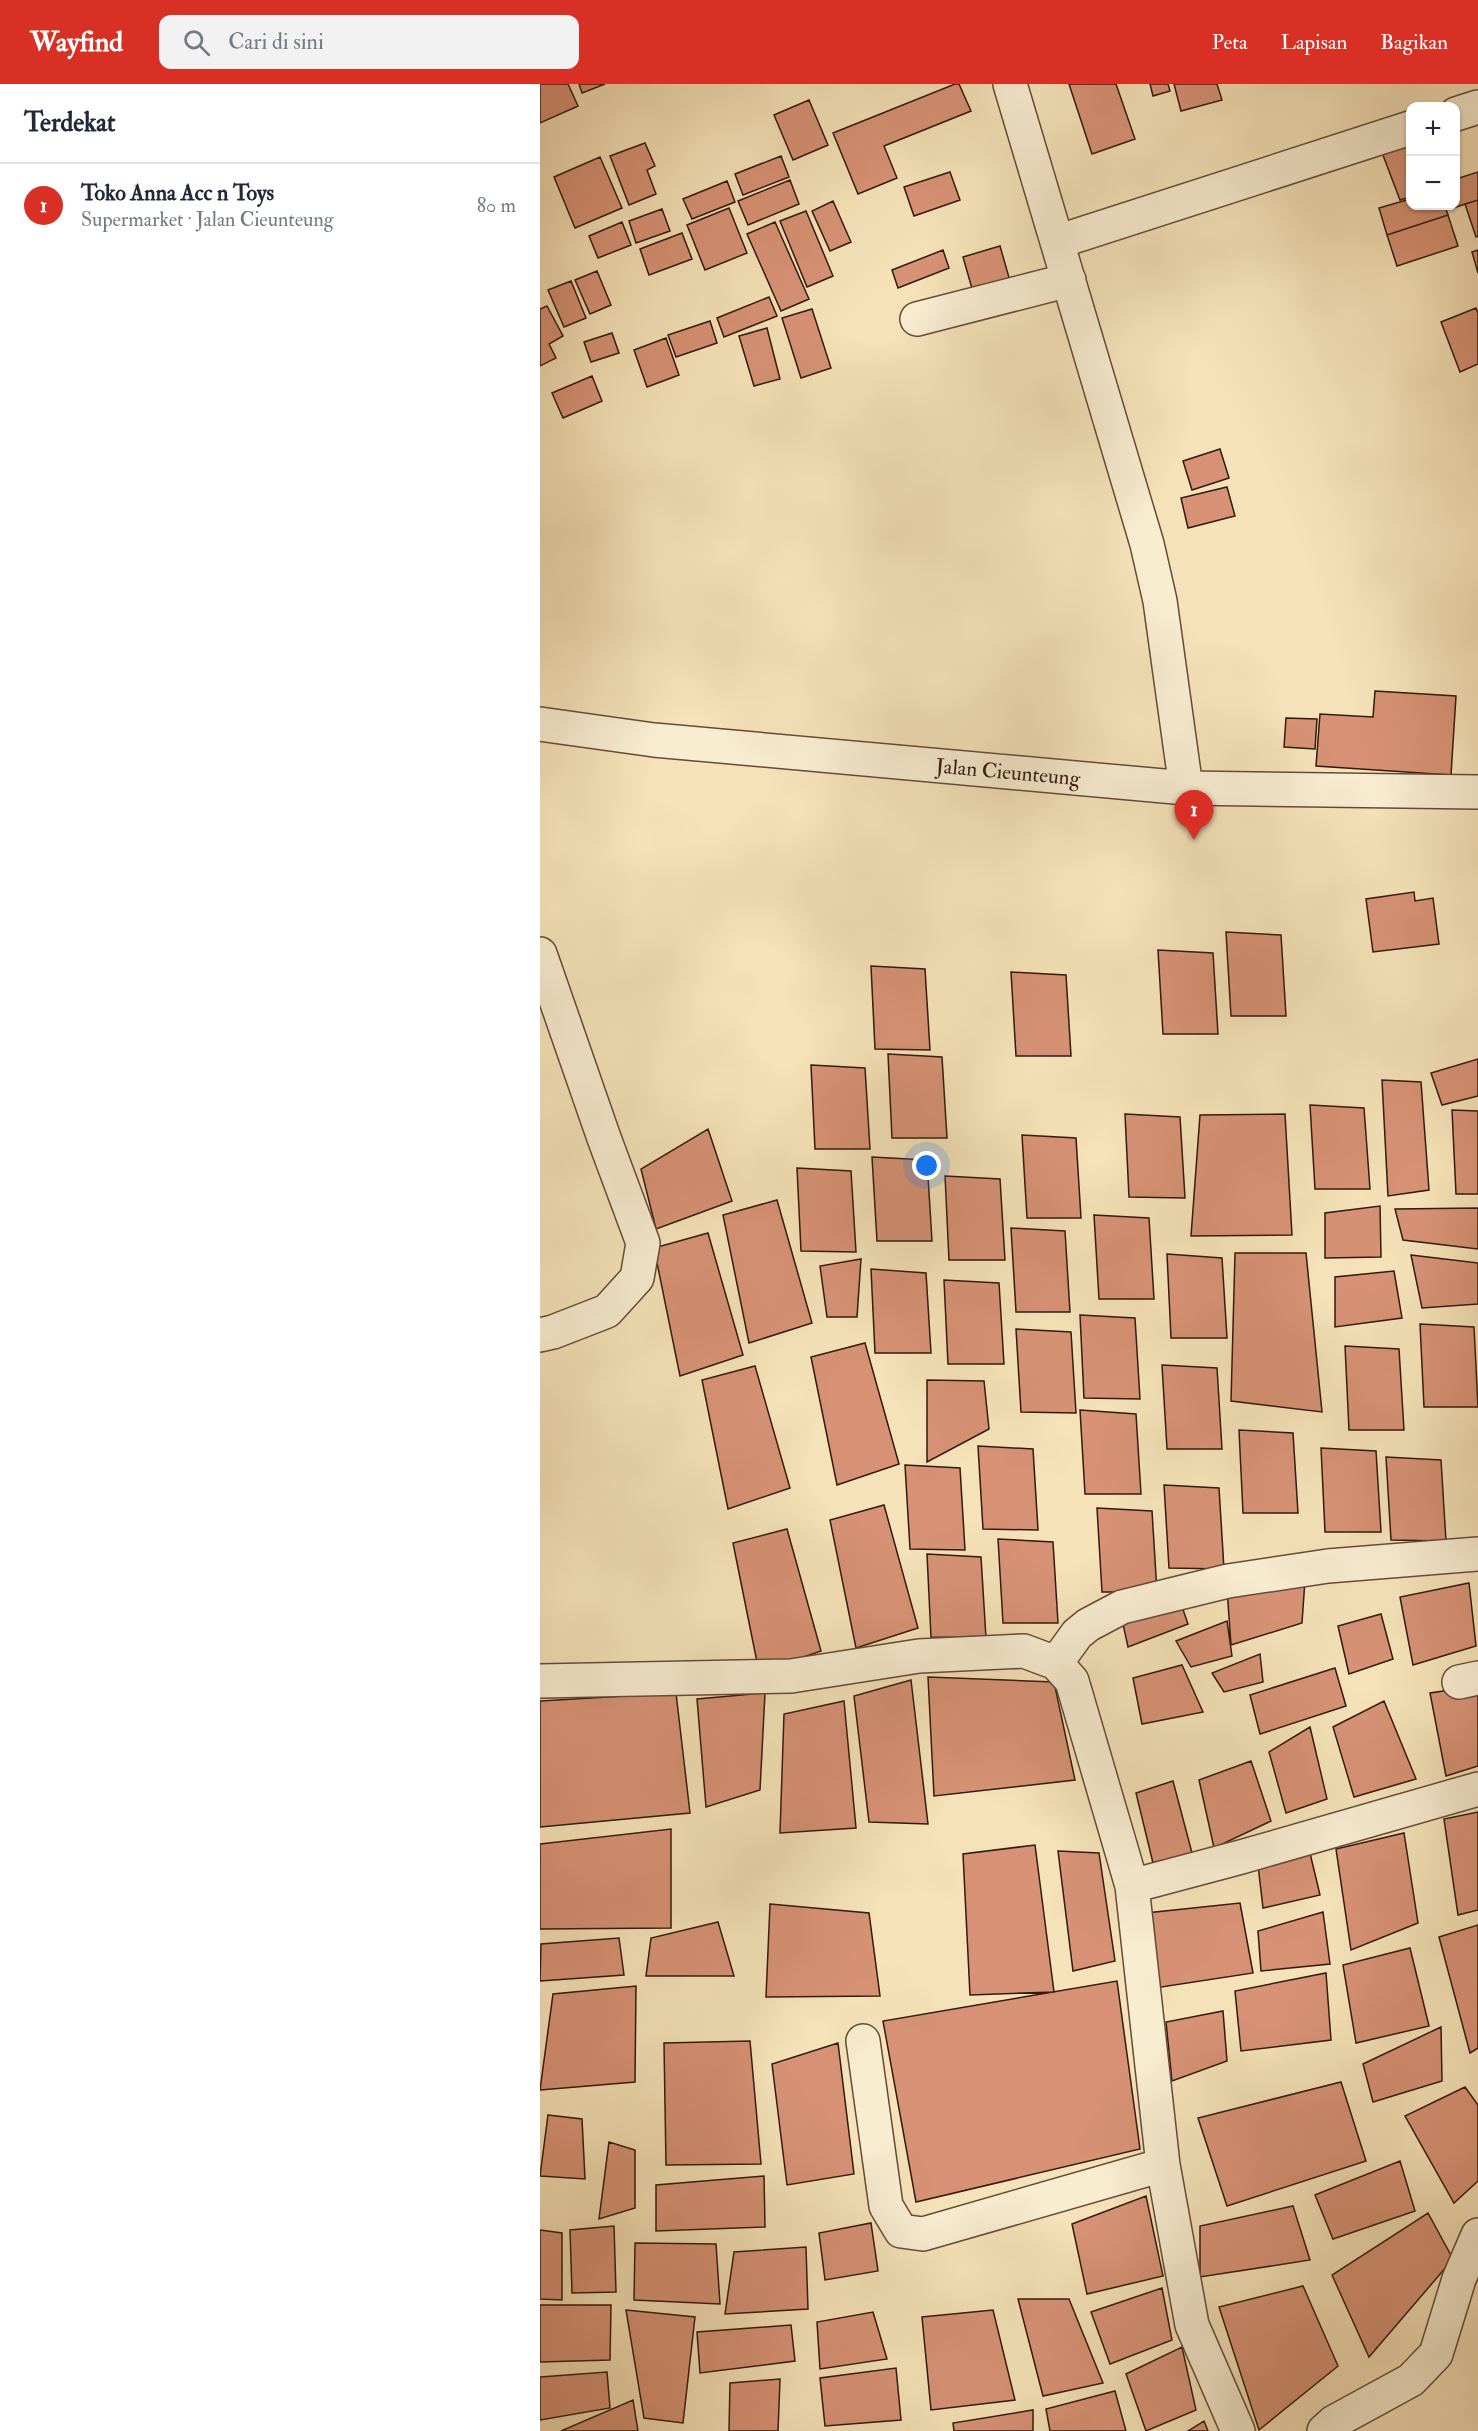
<!DOCTYPE html>
<html lang="id">
<meta charset="utf-8">
<style>
:root{--surface:#fff;--page:#f2f2f3;--text:#1f2937;--muted:#747a83;--line:#e0e1e3;--accent:#d93025}
body{margin:0;font-family:"IM FELL Double Pica",serif;background:var(--page);color:var(--text)}
.controls{position:absolute;right:18px;top:18px;display:grid;overflow:hidden;border-radius:12px;box-shadow:0 2px 4px #0004}
.controls button{width:54px;height:54px;display:grid;place-items:center;padding:0;border:0;border-bottom:2px solid var(--line);background:var(--surface);color:var(--text);font:30px sans-serif}
.you{position:absolute;left:387px;top:1082px;width:21px;height:21px;margin:-15px;border:4px solid #fff;border-radius:50%;background:#1a73e8;box-shadow:0 0 0 9px #1a73e833}
.badge{display:grid;place-items:center;width:39px;height:39px;border-radius:50%;background:var(--accent);color:#fff;font-size:20px;font-weight:700}
.pin{position:absolute;translate:-50% -50px;filter:drop-shadow(0 2px 3px #0008)}
.pin::after{content:'';position:absolute;top:32px;width:21px;height:18px;background:inherit;clip-path:polygon(0 0,100% 0,50% 100%)}
.list{margin:0;padding:0;list-style:none}
h2{display:flex;justify-content:space-between;align-items:center;height:78px;margin:0;padding:0 24px;font-size:26px}
h2 small{font-size:20px;font-weight:400;color:var(--muted)}
.list li{display:grid;grid-template-columns:39px 1fr auto;gap:18px;align-items:center;box-sizing:border-box;height:84px;padding:0 24px;border-top:2px solid var(--line)}
.list b{display:block;font-size:22px;white-space:nowrap}
.list p{margin:0;font-size:20px;white-space:nowrap;color:var(--muted)}
.list em{font-size:20px;font-style:normal;color:var(--muted)}
.icon{flex:none;width:33px;height:33px;fill:none;stroke:currentColor;stroke-width:2;stroke-linecap:round;stroke-linejoin:round}
.map{position:relative;flex:none;width:938px;height:2347px;overflow:hidden}
header{display:flex;align-items:center;gap:36px;box-sizing:border-box;height:84px;padding:0 30px;background:var(--accent);color:#fff}
header strong{font-size:28px}
nav{display:flex;gap:33px;margin-inline-start:auto;font-size:21px}
.search{width:420px;height:54px;background:var(--page);display:flex;align-items:center;gap:15px;box-sizing:border-box;padding:0 21px;border-radius:12px;color:var(--muted);font-size:22px}
main{display:flex}
aside{flex:1;background:var(--surface)}
.map>svg:first-child{display:block}
.building{fill:#d79275;stroke:#32190d;stroke-width:1.5}
.lines{fill:none;stroke-linecap:round;stroke-linejoin:round}
.minor-casing{stroke:#634b38;stroke-width:36}
.minor{stroke:#f8ecd1;stroke-width:33}
.labels{text-anchor:middle;stroke-width:6;stroke-linejoin:round;paint-order:stroke}
.street-label{font-size:21px;fill:#32190d;stroke:#f8ecd1}
</style>
<header>
<strong>Wayfind</strong>
<div class="search"><svg class="icon" aria-label="search" viewBox="0 0 24 24"><circle cx="10" cy="10" r="6"/><path d="M15 15l6 6"/></svg>Cari di sini</div>
<nav><a>Peta</a><a>Lapisan</a><a>Bagikan</a></nav>
</header>
<main>
<aside>
<h2>Terdekat<small></small></h2>
<ul class="list">
<li><span class="badge">1</span><div><b>Toko Anna Acc n Toys</b><p>Supermarket · Jalan Cieunteung</p></div><em>80 m</em></li>
</ul>
</aside>
<div class="map">
<svg width="938" height="2347" viewBox="0 0 938 2347">
<rect width="100%" height="100%" fill="#f5e2b8"/>
<filter id="stains"><feTurbulence type="fractalNoise" baseFrequency=".00333" numOctaves="4"/><feColorMatrix values="0 0 0 0 .2 0 0 0 0 .09 0 0 0 0 .02 0 0 0 .5 -.17"/></filter>
<radialGradient id="worn" r=".72"><stop offset=".6" stop-color="#630" stop-opacity="0"/><stop offset="1" stop-color="#630" stop-opacity=".3"/></radialGradient>
<!-- building -->
<path class="building" d="M0,0H28L38,22L0,39Z
M39,0H65L42,9Z
M415,0H419L431,27L344,62L357,94L318,110L293,49Z
M529,0H576L595,55L552,70Z
M610,0H628L630,7L613,12Z
M634,0H677L682,16L641,27Z
M269,16L288,61L253,76L234,31Z
M870,55V113L860,116L841,66Z
M105,59L115,82L107,86L116,110L89,121L70,72Z
M241,72L249,93L203,111L195,90Z
M60,73L82,124L35,144L14,93Z
M410,88L420,116L374,132L364,103Z
M938,88V116L913,124L912,122H916V95Z
M250,96L259,120L208,141L198,117Z
M187,97L195,118L152,135L143,115Z
M870,115V122H905L908,131L847,151L839,124Z
M938,116V152L936,153L925,120Z
M293,117L311,158L290,167L272,127Z
M189,124L207,169L165,186L147,141Z
M122,125L130,147L96,159L89,137Z
M266,127L293,192L267,203L240,137Z
M908,131L918,162L857,182L847,151Z
M82,138L91,161L58,174L49,152Z
M235,138L269,215L241,227L207,150Z
M142,149L152,175L109,191L100,165Z
M460,162L470,197L433,208L423,173Z
M403,166L409,184L358,204L352,186Z
M938,166V189L932,168Z
M57,187L71,221L50,230L35,196Z
M31,197L46,234L24,243L8,206Z
M229,213L237,232L184,253L177,234Z
M7,222L23,252L9,260L16,274L0,282V225Z
M936,224L938,229V280L920,288L901,238Z
M272,225L291,284L261,294L242,234Z
M170,237L177,259L136,273L128,251Z
M227,244L240,295L214,302L199,252Z
M72,249L79,269L51,278L44,258Z
M126,254L139,291L107,303L94,266Z
M52,292L62,317L23,334L12,309Z
M680,365L689,394L652,406L643,377Z
M687,403L695,432L648,444L641,414Z
M835,607L916,612L911,691L776,682L780,630L833,633Z
M746,634L777,635L775,665L744,663Z
M874,808L875,817L893,814L899,860L833,868L826,815Z
M686,848L741,851L746,932H691Z
M618,866L673,869L678,950H623Z
M331,882L385,885L390,966L335,965Z
M471,888L526,891L531,972H476Z
M348,970L402,973L407,1054H352Z
M938,975V1012L902,1021L891,989Z
M271,981L325,984L330,1065H275Z
M842,996L881,998L889,1106L848,1112Z
M770,1021L824,1024L830,1105H775Z
M912,1026L938,1027V1110H916Z
M585,1030L640,1033L645,1114L589,1113Z
M745,1030L752,1151L651,1152L660,1031Z
M168,1045L192,1117L116,1145L101,1085Z
M482,1051L536,1054L541,1134H487Z
M332,1073L387,1076L392,1157H337Z
M257,1084L311,1087L316,1168L261,1167Z
M405,1092L460,1095L465,1176H409Z
M237,1116L272,1239L209,1259L183,1131Z
M840,1122L841,1173L785,1174V1129Z
M938,1124V1165L863,1156L855,1125Z
M554,1131L609,1134L614,1215H559Z
M471,1144L525,1147L530,1228H476Z
M168,1149L203,1271L140,1292L114,1164Z
M695,1169H766L782,1328L691,1317Z
M627,1170L682,1174L687,1254H631Z
M871,1171L938,1179V1220L882,1224Z
M321,1175L317,1233H287L280,1182Z
M331,1185L386,1189L391,1269H335Z
M854,1187L862,1234L795,1243V1193Z
M404,1196L459,1199L464,1280H408Z
M540,1231L595,1234L600,1315L544,1314Z
M880,1240L934,1243L938,1323H884Z
M476,1245L531,1248L536,1329L481,1328Z
M325,1259L359,1380L297,1401L271,1273Z
M805,1262L859,1265L864,1346H809Z
M622,1281L677,1284L682,1365H627Z
M215,1282L250,1404L188,1425L162,1296Z
M387,1296L444,1297L449,1345L387,1378Z
M540,1326L596,1330L601,1410H545Z
M699,1346L753,1349L758,1429H703Z
M438,1362L493,1365L498,1446L443,1445Z
M781,1364L836,1367L841,1448H785Z
M846,1373L901,1376L906,1457L851,1456Z
M365,1381L420,1384L425,1466L370,1465Z
M624,1401L679,1404L684,1485L629,1484Z
M344,1421L378,1544L316,1564L290,1436Z
M557,1424L612,1427L617,1508H562Z
M247,1445L281,1567L219,1588L193,1459Z
M458,1455L513,1458L518,1539H463Z
M387,1470L441,1473L446,1554L391,1553Z
M765,1496L762,1539L691,1561L687,1505Z
M929,1499L936,1562L873,1581L860,1513Z
M640,1517L648,1540L588,1563L583,1540Z
M841,1530L853,1575L809,1590L798,1542Z
M687,1537L692,1572L651,1583L636,1557Z
M720,1570L723,1598L684,1608L672,1589Z
M642,1581L663,1628L602,1640L593,1594Z
M795,1584L806,1622L720,1650L710,1611Z
M388,1593L514,1598L535,1696L394,1712Z
M371,1596L388,1740L329,1738L314,1612Z
M938,1602V1682L906,1692L890,1609Z
M136,1609L150,1729L0,1743V1617Z
M225,1609L220,1706L166,1723L157,1615Z
M304,1617L316,1744L240,1749L244,1630Z
M844,1617L876,1695L814,1713L793,1643Z
M770,1643L787,1715L746,1729L729,1668Z
M711,1677L731,1737L674,1764L659,1696Z
M633,1697L652,1769L613,1779L596,1709Z
M938,1728V1826L918,1831L904,1735Z
M131,1745V1844L0,1845V1760Z
M864,1749L878,1839L811,1866L796,1765Z
M495,1761L514,1908L430,1911L423,1770Z
M769,1765L780,1811L723,1824L718,1781Z
M518,1767L559,1769L575,1877L533,1887Z
M700,1819L713,1889L615,1904L606,1829Z
M230,1820L329,1829L340,1912L226,1913Z
M783,1828L790,1880L721,1887L718,1847Z
M178,1838L194,1892H106L111,1854Z
M938,1841V1964L930,1969L899,1853Z
M79,1854L84,1891L0,1897L1,1860Z
M870,1864L889,1942L816,1959L803,1881Z
M786,1889L791,1956L701,1967L695,1907Z
M577,1897L600,2065L376,2118L343,1937Z
M96,1902L95,1998L0,2006L13,1910Z
M683,1927L687,1977L632,1997L626,1938Z
M901,1943L902,1997L833,2018L823,1980Z
M210,1957L221,2080L126,2081L124,1959Z
M298,1959L314,2090L247,2101L232,1980Z
M801,1998L826,2077L687,2122L658,2034Z
M925,2003L938,2021V2097L914,2119L865,2032Z
M8,2031L42,2035L45,2095L0,2092Z
M69,2058L95,2066V2124L59,2135Z
M860,2077L875,2127L793,2155L775,2111Z
M224,2092L225,2143L116,2147V2101Z
M606,2112L623,2192L547,2210L532,2140Z
M753,2122L770,2176L660,2193V2142Z
M888,2129L913,2175L829,2273L792,2191Z
M331,2139L338,2187L285,2196L279,2149Z
M74,2142L76,2208L32,2209L30,2146Z
M0,2146L22,2149V2216L0,2215Z
M95,2159L176,2160L180,2220L94,2216Z
M266,2163L268,2225L185,2230L194,2168Z
M763,2202L798,2282L719,2346L679,2223Z
M622,2204L632,2256L570,2280L551,2228Z
M478,2215H529L563,2299L503,2312Z
M0,2221H71L70,2276L0,2278Z
M86,2226L155,2233L143,2339L104,2334Z
M453,2226L475,2316L391,2326L382,2233Z
M333,2228L347,2275L280,2285L277,2238Z
M251,2241L255,2277L160,2289L157,2248Z
M642,2263L656,2326L606,2347L586,2290Z
M356,2284L361,2336L285,2342L280,2294Z
M67,2288L70,2324L0,2336V2293Z
M240,2295L238,2347H189L190,2299Z
M575,2307L586,2347H510L506,2325Z
M93,2316L98,2347H21Z
M493,2326V2347H414L413,2339Z
M664,2337L668,2347H648Z"/>
<g class="lines">
<defs>
<path id="minor" d="M470,0L607,460L620,517L646,704
M916,30L938,23
M517,158L870,44
M377,235L529,196
M0,640L114,656L646,704L938,708
M0,870L64,1054L103,1159L97,1194L67,1227L13,1248L0,1251
M516,1579L537,1550L548,1541L582,1523L688,1497L788,1482L938,1470
M0,1597L251,1592L379,1572L484,1567L516,1579L532,1597L592,1802L623,2081L652,2241L698,2347
M919,1598L938,1594
M592,1802L701,1773L938,1705
M323,1957L346,2122L361,2147L383,2150L623,2081
M784,2347L794,2338L871,2296L896,2270L919,2195L938,2151"/>
</defs>
<!-- minor casing -->
<use href="#minor" class="minor-casing"/>
<!-- minor -->
<use href="#minor" class="minor"/>
</g>
<g class="labels">
<!-- street labels -->
<g class="street-label">
<text transform="translate(468 688) rotate(5)" y="7">Jalan Cieunteung</text>
</g>
</g>
<rect width="100%" height="100%" filter="url(#stains)"/>
<rect width="100%" height="100%" fill="url(#worn)"/>
</svg>
<div class="controls">
<button>+</button>
<button>−</button>
</div>
<div class="you"></div>
<div class="pin badge" style="left:654px;top:756px">1</div>
</div>
</main>
